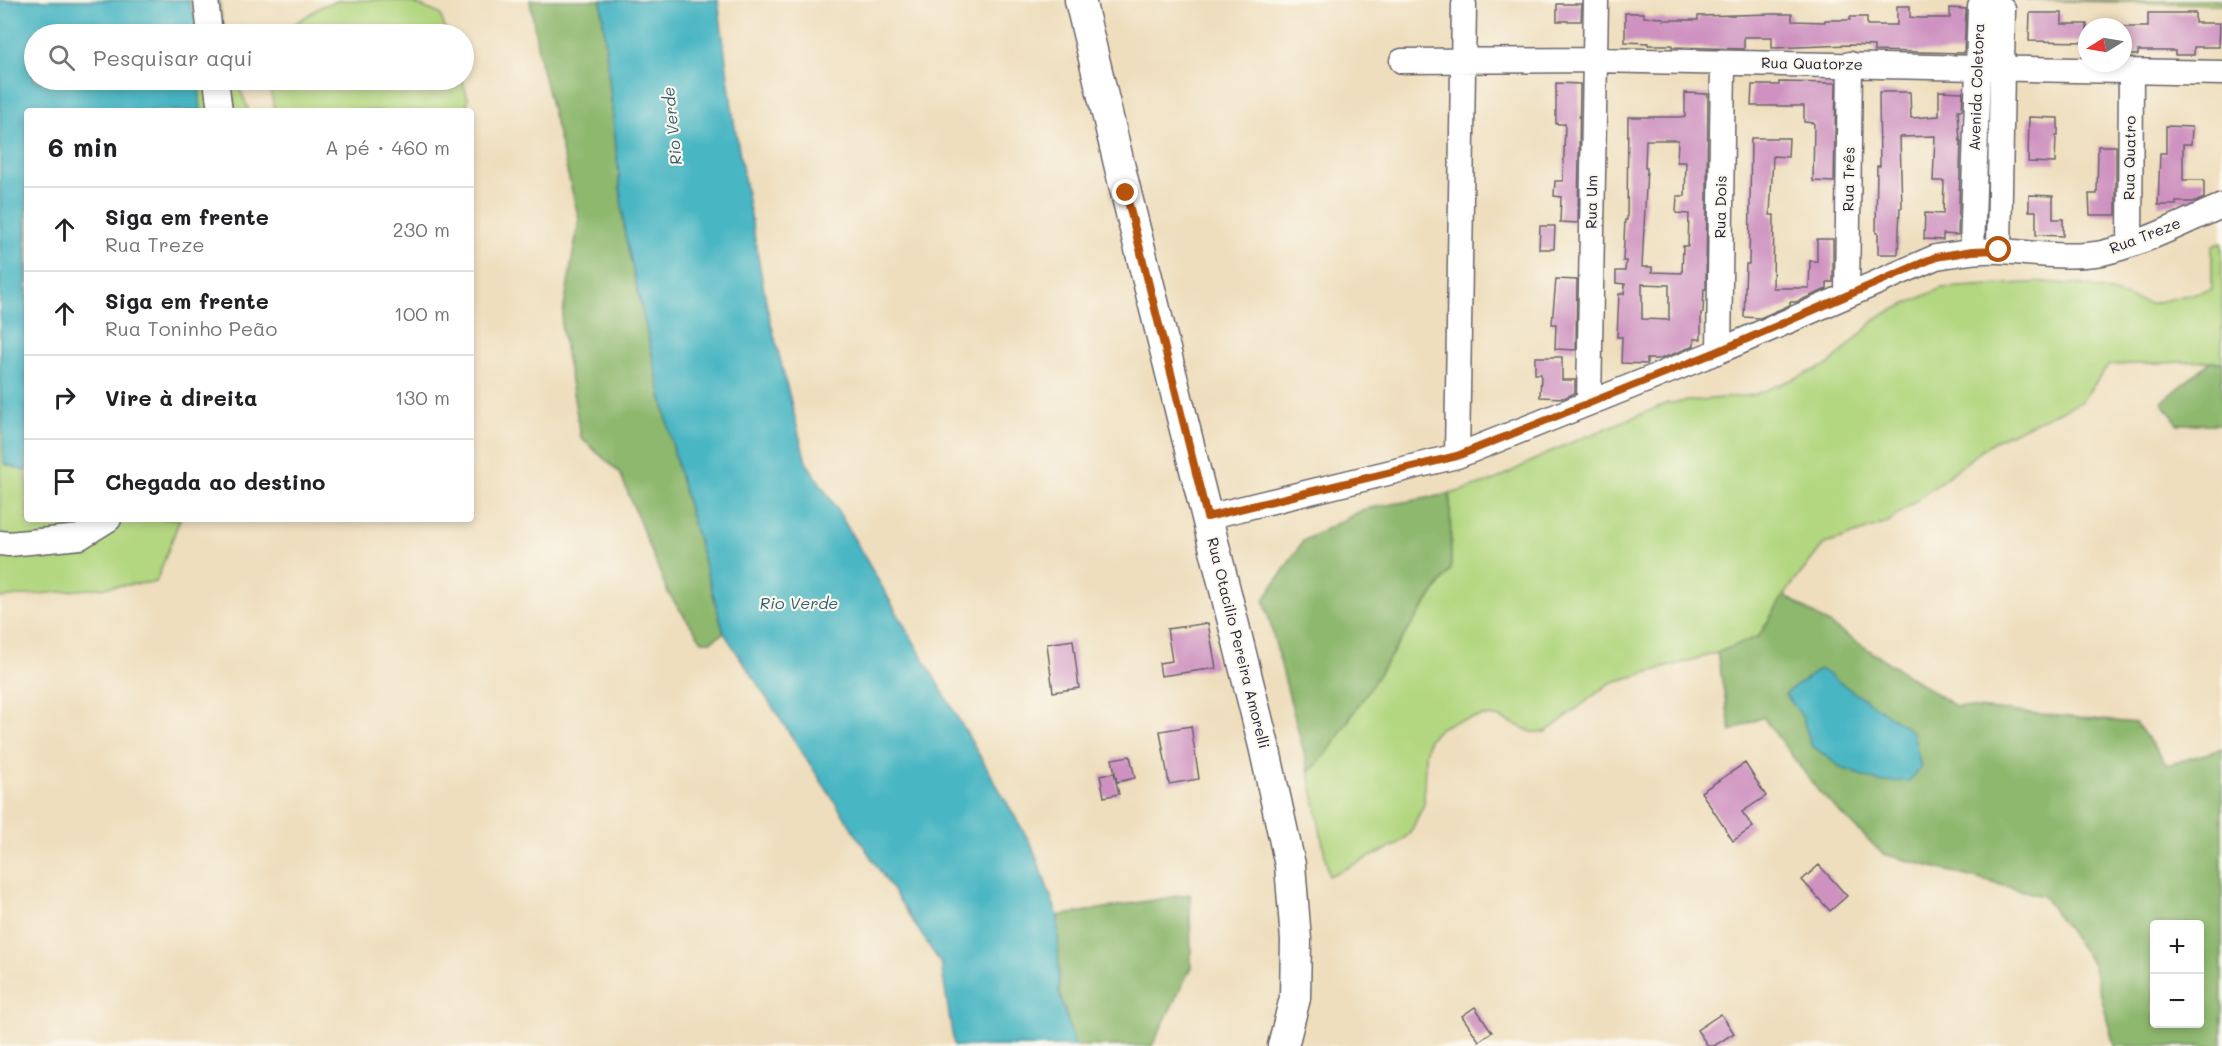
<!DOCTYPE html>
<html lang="pt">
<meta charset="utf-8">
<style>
:root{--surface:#fff;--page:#f6f6f6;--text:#202124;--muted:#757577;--line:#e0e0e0}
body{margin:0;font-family:Mali,sans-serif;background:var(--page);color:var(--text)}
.controls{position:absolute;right:18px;bottom:18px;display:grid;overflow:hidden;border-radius:6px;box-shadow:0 3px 9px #0003}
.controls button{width:54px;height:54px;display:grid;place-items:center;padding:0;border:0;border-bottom:2px solid var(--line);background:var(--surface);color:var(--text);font:30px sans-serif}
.compass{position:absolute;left:2078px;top:18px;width:54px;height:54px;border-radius:50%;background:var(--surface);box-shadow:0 3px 9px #0003;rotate:259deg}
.stop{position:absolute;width:18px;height:18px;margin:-14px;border:4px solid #b45309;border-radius:50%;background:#fff}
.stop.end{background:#b45309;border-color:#fff;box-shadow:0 2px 6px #0008}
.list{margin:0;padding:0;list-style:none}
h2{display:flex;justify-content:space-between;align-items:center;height:78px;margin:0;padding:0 24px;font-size:26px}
h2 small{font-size:20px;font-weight:400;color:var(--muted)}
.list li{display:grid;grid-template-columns:39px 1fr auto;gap:18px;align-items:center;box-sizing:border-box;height:84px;padding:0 24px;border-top:2px solid var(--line)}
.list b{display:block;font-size:22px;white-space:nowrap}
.list p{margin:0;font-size:20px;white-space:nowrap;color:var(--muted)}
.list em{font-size:20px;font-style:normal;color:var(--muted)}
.icon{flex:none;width:33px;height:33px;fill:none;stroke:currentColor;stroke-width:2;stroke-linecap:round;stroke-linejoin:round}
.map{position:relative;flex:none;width:2222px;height:1046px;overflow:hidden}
.search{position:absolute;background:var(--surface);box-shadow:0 3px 9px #0003;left:24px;top:24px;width:450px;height:66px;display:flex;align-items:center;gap:15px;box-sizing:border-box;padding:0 21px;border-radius:33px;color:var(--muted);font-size:22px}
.panel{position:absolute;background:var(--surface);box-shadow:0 3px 9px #0003;left:24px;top:108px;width:450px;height:414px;border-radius:6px}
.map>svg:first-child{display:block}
.green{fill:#b3d780;stroke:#6a7c5e;stroke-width:1.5}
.forest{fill:#8eb86e;stroke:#586d54;stroke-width:1.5;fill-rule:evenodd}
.water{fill:#48b6c3;stroke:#356c7f;stroke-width:1.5}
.building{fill:#ce91c0;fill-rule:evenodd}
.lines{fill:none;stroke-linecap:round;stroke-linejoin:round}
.minor-casing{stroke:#696468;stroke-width:27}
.major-casing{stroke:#696468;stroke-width:33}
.minor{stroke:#fff;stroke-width:24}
.major{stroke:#fff;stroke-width:30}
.route{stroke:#b45309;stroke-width:8}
.labels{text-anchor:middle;stroke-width:4.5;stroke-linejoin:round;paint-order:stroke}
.street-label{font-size:15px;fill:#22223b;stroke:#fbf7ec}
.water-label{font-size:16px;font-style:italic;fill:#315d71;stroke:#fbf7ec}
</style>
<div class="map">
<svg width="2222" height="1046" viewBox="0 0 2222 1046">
<rect width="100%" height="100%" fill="#fbf7ec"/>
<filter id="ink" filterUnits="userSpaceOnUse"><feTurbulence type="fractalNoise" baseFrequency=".0167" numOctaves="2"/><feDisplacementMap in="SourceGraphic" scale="12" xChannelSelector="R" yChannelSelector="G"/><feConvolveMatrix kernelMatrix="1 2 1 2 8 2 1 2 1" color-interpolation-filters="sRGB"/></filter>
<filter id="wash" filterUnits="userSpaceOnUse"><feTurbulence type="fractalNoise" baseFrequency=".008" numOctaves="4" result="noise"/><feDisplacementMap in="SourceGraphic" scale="24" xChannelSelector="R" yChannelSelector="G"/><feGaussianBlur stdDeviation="1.35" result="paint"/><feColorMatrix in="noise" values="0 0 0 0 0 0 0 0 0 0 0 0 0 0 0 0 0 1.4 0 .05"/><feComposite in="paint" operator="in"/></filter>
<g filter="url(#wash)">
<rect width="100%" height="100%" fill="#eedebd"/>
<!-- green -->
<path class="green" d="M0,0H219L224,34H34V80H236L249,111H27V519H180L156,582L0,598Z
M341,0H390L413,3L440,14L447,34H279L322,6Z
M2024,0H2222V4Z
M268,80H462L468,98L466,111H275Z
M2222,243V363L2210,361L2109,365L2081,402L1994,441L1887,523L1823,545L1784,595L1759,636L1717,653L1610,683L1546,732H1532L1498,717L1483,716L1453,722L1440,728L1429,739L1425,754L1424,804L1410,833L1398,844L1329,876L1309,772L1328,751L1409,628L1451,569L1450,494L1493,481L1556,449L1668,403L1754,395L1830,364L1878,317L1942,288L2044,282L2086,285L2150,304L2212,289V246Z"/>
<!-- forest -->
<path class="forest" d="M530,0H601L625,235L679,473L724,633L711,641H702L668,593L620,473L581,438L561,325L579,219L539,57Z
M2211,361L2222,363V424H2178L2162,402Z
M1450,494L1451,569L1409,628L1328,752L1309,772L1264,600L1303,541L1364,509Z
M1784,595L1955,706L2136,723L2167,765L2222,749V1046H2114L2093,964L2043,896L1883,854L1819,792L1763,717L1731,731L1717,653L1759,636ZM2154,924H2200V1024H2154Z
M1190,894L1191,967L1152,1046H1075L1059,992L1058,916Z"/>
<!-- water -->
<path class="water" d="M0,0H188L195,18L196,34H34V80H199L201,111H27V472L4,464L0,382Z
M601,0H718L734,122L767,307L806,462L835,506L1032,846L1058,916L1059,992L1075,1046H954L941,964L724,633L679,473L625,235Z
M1820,669L1913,732L1921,768L1909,781L1879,782L1842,768L1811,745L1802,716L1785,694Z"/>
<g id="blocks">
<!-- building -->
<path class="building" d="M1557,4H1582L1581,21H1557Z
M1897,6H1910V17L1918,18H1950V8L1966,9L1964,53L1874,51V46L1849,45L1772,48V37H1744V49L1672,47V45H1648V43L1625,42V13H1644V17L1664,18V20H1698V16L1773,14H1792V21L1825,22V20H1850V17H1867V25H1897Z
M2030,13H2062V24H2087V42L2029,41Z
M2148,13H2195V23H2220L2219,47H2194V55H2175V51H2138V55H2123V27H2148Z
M1779,82L1836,83L1834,182L1813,181L1814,123L1804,122V106H1751L1752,85H1779Z
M1556,83L1580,84L1578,223L1560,222L1561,197L1554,196L1555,181H1563L1565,124H1556Z
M1939,91L1963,92L1962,110H1958L1960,141H1961L1958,235L1943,234V240L1924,239L1925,213L1943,214L1944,181H1933L1935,136L1900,137L1902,208H1900L1898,254H1878V233H1876L1877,166H1880L1879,92H1910L1911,118L1939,116Z
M1685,93L1708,94L1706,289H1704L1703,313H1701V339H1694V346L1660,359H1647V364L1621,363L1622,337H1617L1618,315L1619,294H1624L1625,284L1616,283V271H1625L1626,261H1623L1625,220H1627L1628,117H1685ZM1646,140H1678L1677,162H1686L1685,196H1677L1676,213L1689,214L1688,246H1683L1682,273L1652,272V267H1642L1647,168H1645ZM1642,284L1669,285V320L1642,319Z
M2029,117L2058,118V136H2056L2055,163L2028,162Z
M2166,126L2192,127L2191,144H2183V180H2204V198L2196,202H2176V205H2158L2160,153H2166Z
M1751,138H1789L1788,157L1773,156L1770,215H1774L1773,288H1809L1810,261H1817V239H1833V282H1827V289L1796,302H1790V305L1760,318L1744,317L1746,264H1749Z
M2098,146H2116V215H2090L2089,194H2097Z
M2029,195L2053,196V219H2063V236L2036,235V211H2029Z
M1540,226H1555L1554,249H1539Z
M1556,279L1577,280L1576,350L1555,349L1556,324H1552Z
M1535,357H1562V380H1575V393L1564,398L1540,397L1541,374H1535Z
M1208,623L1216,668L1161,676L1159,663L1172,661L1167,629Z
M1073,640L1079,688L1053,692L1047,644Z
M1191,726L1199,779L1169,784L1160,731Z
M1130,756L1135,778L1117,782L1112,759Z
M1745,763L1766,796L1742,812L1753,827L1733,841L1701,792Z
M1114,773L1119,794L1104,797L1100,775Z
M1819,865L1847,896L1830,911L1802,880Z
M1475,1007L1492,1032L1479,1041L1462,1016Z
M1721,1014L1734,1033L1714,1046H1708L1697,1030Z"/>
</g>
</g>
<g filter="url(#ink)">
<use href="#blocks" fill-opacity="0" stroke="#696468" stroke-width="1.5"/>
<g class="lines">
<defs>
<path id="minor" d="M206,0L210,34
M1402,61L1595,60L2222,73
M216,80L220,111
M2130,245L2131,71
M1972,251L1980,7L2003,9L1999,250
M1847,295L1850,64
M1719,351L1723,63
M1589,403L1596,0
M1457,456L1464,5
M1207,517L1457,456L1719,351L1936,257C1957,254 1979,249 2000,251C2034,253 2068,259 2102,253C2143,244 2183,222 2222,206
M0,543L9,544L80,537L109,519"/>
<path id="major" d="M1080,0L1126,193L1264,746L1290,865L1296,940L1295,998L1283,1046"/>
</defs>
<!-- minor casing -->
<use href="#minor" class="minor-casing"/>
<!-- major casing -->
<use href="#major" class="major-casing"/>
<!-- minor -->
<use href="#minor" class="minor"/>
<!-- major -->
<use href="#major" class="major"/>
</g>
</g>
<g class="lines" filter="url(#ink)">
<!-- route -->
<path class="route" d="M1126,193L1207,517L1457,456L1719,351L1936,257L1972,251L1999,250"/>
</g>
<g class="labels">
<!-- street labels -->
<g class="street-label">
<text transform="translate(1812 64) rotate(1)" y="5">Rua Quatorze</text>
<text transform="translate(1977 87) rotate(-88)" y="5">Avenida Coletora</text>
<text transform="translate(2130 158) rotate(-89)" y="5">Rua Quatro</text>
<text transform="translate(1849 179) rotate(-89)" y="5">Rua Três</text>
<text transform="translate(1592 202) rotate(-89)" y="5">Rua Um</text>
<text transform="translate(1721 207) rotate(-89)" y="5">Rua Dois</text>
<text transform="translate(2145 236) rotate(-21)" y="5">Rua Treze</text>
<text transform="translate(1238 643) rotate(76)" y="5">Rua Otacilio Pereira Amorelli</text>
</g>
<!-- water labels -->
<g class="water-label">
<text transform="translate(672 126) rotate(-96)" y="6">Rio Verde</text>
<text x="799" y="609">Rio Verde</text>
</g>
</g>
</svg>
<div class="controls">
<button>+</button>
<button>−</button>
</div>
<svg class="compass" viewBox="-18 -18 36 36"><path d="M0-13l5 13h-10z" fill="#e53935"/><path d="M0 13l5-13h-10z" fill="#757577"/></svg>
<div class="stop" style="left:1999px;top:250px"></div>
<div class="stop end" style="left:1126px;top:193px"></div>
<div class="search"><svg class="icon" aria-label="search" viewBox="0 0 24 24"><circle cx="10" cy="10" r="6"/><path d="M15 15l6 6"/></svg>Pesquisar aqui</div>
<section class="panel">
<h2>6 min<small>A pé · 460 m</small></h2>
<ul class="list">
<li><svg class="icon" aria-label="ahead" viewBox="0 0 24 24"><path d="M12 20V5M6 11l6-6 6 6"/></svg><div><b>Siga em frente</b><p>Rua Treze</p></div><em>230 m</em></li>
<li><svg class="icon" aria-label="ahead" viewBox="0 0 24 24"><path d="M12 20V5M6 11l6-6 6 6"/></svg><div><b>Siga em frente</b><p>Rua Toninho Peão</p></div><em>100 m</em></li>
<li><svg class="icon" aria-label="right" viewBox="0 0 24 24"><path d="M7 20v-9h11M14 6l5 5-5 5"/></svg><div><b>Vire à direita</b></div><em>130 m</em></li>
<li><svg class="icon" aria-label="arrive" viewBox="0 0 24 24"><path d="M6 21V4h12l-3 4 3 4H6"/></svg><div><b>Chegada ao destino</b></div></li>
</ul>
</section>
</div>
